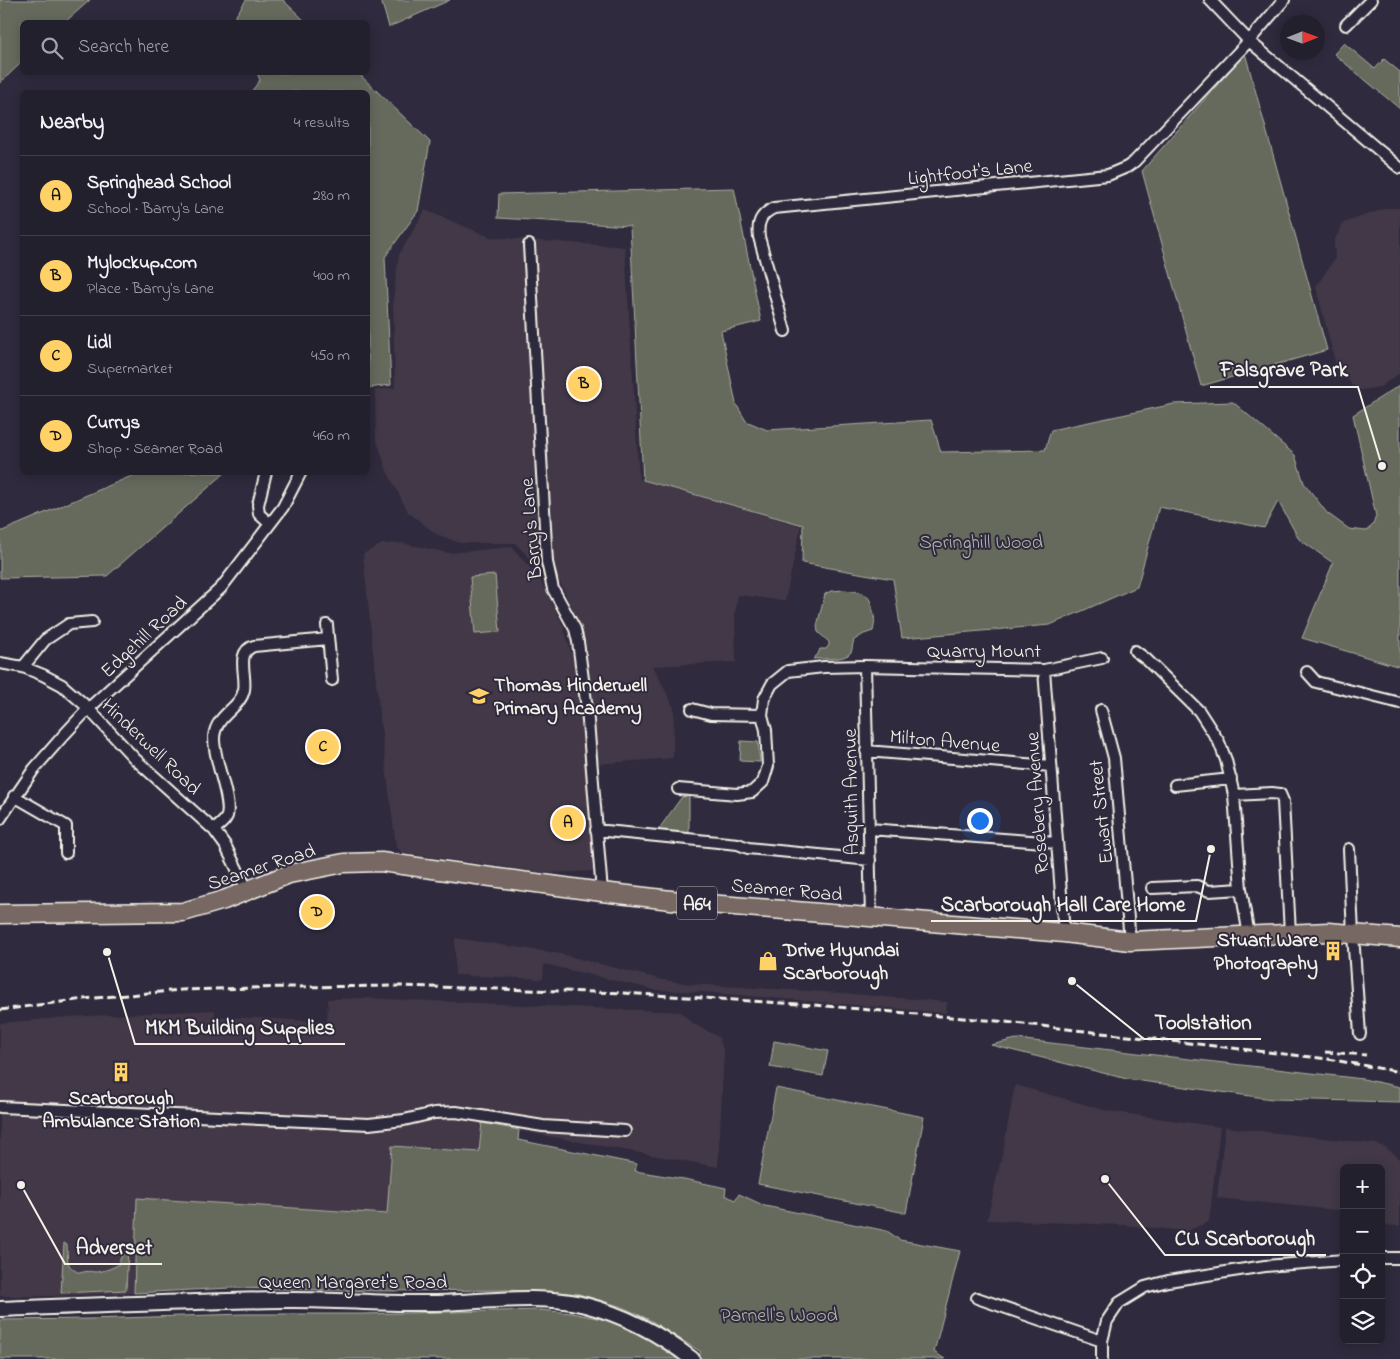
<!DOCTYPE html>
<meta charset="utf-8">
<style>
:root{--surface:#23202e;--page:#2f2d3a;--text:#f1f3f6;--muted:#a3a3aa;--line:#403e4a;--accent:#ffd166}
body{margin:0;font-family:"Indie Flower",sans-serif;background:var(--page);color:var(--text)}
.controls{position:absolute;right:15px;bottom:15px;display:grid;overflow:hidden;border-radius:8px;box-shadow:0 2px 12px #0003}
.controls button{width:45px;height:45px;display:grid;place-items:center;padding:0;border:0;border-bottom:1px solid var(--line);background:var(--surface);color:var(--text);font:25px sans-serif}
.compass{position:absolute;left:1280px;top:15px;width:45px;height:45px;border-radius:50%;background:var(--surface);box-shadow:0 2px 12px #0003;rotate:89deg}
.you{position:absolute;left:979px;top:820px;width:18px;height:18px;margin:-12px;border:4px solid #fff;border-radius:50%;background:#1a73e8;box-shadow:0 0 0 8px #1a73e833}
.badge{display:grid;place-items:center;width:32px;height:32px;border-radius:50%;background:var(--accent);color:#111;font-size:16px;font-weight:700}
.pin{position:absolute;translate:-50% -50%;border:2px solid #fff;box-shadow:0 1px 5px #0006}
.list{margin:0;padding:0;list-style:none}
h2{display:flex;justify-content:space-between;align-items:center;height:65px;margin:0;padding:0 20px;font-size:21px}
h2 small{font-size:16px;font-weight:400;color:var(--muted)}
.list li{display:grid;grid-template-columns:32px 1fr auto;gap:15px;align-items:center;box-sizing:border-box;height:80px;padding:0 20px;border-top:1px solid var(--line)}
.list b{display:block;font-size:19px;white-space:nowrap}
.list p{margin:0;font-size:16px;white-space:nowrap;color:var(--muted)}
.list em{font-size:16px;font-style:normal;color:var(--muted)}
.icon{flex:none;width:28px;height:28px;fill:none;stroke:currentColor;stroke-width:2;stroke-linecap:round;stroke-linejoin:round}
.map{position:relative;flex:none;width:1400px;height:1359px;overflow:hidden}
.search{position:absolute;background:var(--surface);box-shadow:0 2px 12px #0003;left:20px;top:20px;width:350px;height:55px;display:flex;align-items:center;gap:12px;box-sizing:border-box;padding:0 18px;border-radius:8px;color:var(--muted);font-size:19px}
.panel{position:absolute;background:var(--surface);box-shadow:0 2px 12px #0003;left:20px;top:90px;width:350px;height:385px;border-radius:8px}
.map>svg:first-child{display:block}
.built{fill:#433947}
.green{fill:#656a5d;stroke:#acaea2}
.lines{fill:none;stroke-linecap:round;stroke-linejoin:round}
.street-casing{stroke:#f4f1e8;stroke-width:14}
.secondary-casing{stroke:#f4f1e8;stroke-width:18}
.highway-casing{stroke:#f4f1e8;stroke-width:21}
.street{stroke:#2f2a3d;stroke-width:10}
.secondary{stroke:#2f2a3d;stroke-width:14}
.highway{stroke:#776864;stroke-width:18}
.rail{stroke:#f4f1e8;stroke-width:3;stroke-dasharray:8 4;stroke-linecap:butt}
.labels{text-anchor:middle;stroke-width:4;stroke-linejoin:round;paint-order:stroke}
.shield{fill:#2f2a3d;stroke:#b9b5b5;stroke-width:1}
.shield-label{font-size:19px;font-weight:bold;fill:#f4f1e8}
.street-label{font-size:20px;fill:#f4f1e8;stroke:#2f2a3d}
.park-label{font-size:20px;fill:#b4b4a9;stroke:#2f2a3d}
.poi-label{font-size:20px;font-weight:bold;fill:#f4f1e8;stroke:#2f2a3d;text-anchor:start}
.leader{fill:none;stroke:#f4f1e8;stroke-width:2}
.callout-dot{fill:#f4f1e8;stroke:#2f2a3d;stroke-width:2}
.callout-label{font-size:21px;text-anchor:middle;font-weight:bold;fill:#f4f1e8;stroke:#2f2a3d;stroke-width:4;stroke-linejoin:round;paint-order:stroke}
</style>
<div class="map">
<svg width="1400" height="1359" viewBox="0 0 1400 1359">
<rect width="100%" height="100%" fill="#2f2a3d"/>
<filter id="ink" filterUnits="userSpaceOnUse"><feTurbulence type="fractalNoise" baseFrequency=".02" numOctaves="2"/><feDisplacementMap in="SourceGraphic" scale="10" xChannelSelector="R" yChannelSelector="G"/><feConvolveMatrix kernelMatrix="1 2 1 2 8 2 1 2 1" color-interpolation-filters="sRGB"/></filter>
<g filter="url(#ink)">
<!-- built -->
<path class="built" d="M1387,208H1400V373L1380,387L1361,390L1351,385L1344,371L1338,373L1316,287L1335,258L1334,242L1343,223Z
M425,210L490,237L625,247L639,479L801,526L785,601L738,595L735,612L736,662L653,666L674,708L673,758L596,764L587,669L577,619L560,582L540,569L515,543H460L436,534L408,512L387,471L376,438L375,390L395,388L393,300L399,255Z
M402,543L448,553L512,547L540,580L563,625L577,673L588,771L595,871L548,873L402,853L396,846L380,719L363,554L382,544Z
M455,938L556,953L663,980L690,984L841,993L947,1002L946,1013L703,992L655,990L544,964L543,979L455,975Z
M365,998L681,1012L692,1023L719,1037L724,1053L718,1167L482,1124L480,1152L387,1214L137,1198L134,1293L52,1296H0V1023L69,1017L215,1010V1017L259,1018L327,1022L328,999Z
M1015,1085L1108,1111L1220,1127L1209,1222L1187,1231L1122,1225L987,1220L1003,1151Z
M1225,1127L1376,1144L1385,1147L1397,1156L1400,1161V1226L1381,1225V1168H1344V1211L1217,1198Z"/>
<!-- green -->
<path class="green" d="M0,0H90L65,22H22V62L0,83Z
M246,0H283L306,22H234L233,20Z
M381,0H450L389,27Z
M1344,43L1375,69L1384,59L1400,72V109L1334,54Z
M1245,53L1327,350L1201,386L1142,171Z
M257,73H358L430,142L418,211L385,257L391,385L368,388V92H251L260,80Z
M734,188L761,321L721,331L736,404L746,421L767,430L931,420L941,452L1045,450L1051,430L1174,404L1233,402L1295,455L1304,483L1327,513L1349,529L1366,531L1373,525L1376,516L1353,415L1400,385V667L1302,638L1333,563L1299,539L1278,501L1264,528L1159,507L1137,587L1050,625L902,638L893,579L802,563L803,525L643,480L630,226L498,218L499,194Z
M141,472L225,473L107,576L0,578V532Z
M495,575L500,632L475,634L470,577Z
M844,590C862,592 870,592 873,611C875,618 875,623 873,631L864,634L854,640C852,644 853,648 851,652C846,661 822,658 813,659L818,654L820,649H826L829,645V642L818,632L817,626L825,594L831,591Z
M741,741L758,742L760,762L740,761Z
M685,795H689V834L656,833L681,798Z
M1016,1039L1363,1079L1400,1087V1102L1272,1099L1127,1079L991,1045Z
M774,1041L828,1051L823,1076L770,1067Z
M776,1088L924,1117L906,1213L758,1184Z
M482,1123L519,1130L518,1140L637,1164L635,1171L684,1179L726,1188L725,1195L735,1200L739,1194L765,1206L887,1231L900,1240L960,1251L934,1352L945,1359H695L701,1352L650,1320L622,1307L579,1294L566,1293L507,1290L381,1291L230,1288L134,1293L137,1198L387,1214L392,1146L479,1152Z
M64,1243L67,1245C68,1260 65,1267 80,1273C90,1270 90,1272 97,1272C105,1271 112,1268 118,1265L123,1252L128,1249L126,1290L61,1293Z
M540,1310L571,1313L607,1320L653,1339L683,1359H0V1320L90,1319L243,1314H361Z"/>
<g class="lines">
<defs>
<path id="street" d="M1284,0L1249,41L1400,168
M1346,25L1371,0
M529,245L547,562L553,589L575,629L578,642L587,709L602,892
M785,331L759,237C757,222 761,214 774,208L1108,175L1127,167L1134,162L1249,41L1210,0
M266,472L258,505L259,514L270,524
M327,625L332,680
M1135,651L1146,659L1199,711L1219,742L1226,760L1234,795L1241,889L1249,936
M0,663L23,667L43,675L62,685L85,705L135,759L214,830L225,845L248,891
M865,666L871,917
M23,667L45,640L69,624L92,622
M1044,670L1064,933
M1307,672L1316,682L1400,703
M692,709L711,714L762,715
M1101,710L1114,758L1130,941
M866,751L1051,766
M1175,785L1231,779
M678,789L737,794L752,792L763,782L768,766L766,730L762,715L764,699L772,684L788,671L824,667L865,666L1044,670L1102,658
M1234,795L1272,793L1280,794L1283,801L1290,933
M14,796L66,826V853
M0,819L34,769L62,737L88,709L221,588L283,507L301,472
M869,829L1057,843
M214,830C218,826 225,822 227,816C232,799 213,760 214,737C216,714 240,709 244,690C247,675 235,652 254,646L328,639
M596,830L738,844L748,848L870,860
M1349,849L1353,934L1360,1034
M1152,888L1197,886L1209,891L1241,889
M0,1107L369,1124L404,1120L434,1113L456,1112L543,1126L625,1131
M1381,1258H1400
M977,1298L1102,1341
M1102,1359V1341L1107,1321L1119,1303L1145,1287L1168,1281L1265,1266L1344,1260"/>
<path id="secondary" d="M0,1309C94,1306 189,1301 283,1300C331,1299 379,1304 427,1303C475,1303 538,1293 585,1305C624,1315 660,1334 692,1359"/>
<path id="highway" d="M0,914L183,912L224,900L289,874L344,863L381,862L602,892L697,903L1064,933L1130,941L1328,932L1400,938"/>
</defs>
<!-- street casing -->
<use href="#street" class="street-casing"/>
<!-- secondary casing -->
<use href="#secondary" class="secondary-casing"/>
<!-- highway casing -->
<use href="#highway" class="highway-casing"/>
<!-- street -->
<use href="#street" class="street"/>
<!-- secondary -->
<use href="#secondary" class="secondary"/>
<!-- highway -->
<use href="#highway" class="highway"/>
<!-- rail -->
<path class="rail" d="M0,1010L84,999L181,990L288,987L402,986L623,993L814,1005L997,1021L1328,1059L1400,1072
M1325,1052L1366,1055"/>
</g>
</g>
<!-- icons -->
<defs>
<symbol id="school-bare" viewBox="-9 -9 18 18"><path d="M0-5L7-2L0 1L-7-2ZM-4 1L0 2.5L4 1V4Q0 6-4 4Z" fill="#ffd166" stroke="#2f2a3d" stroke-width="2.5" paint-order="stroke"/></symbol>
<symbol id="building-bare" viewBox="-9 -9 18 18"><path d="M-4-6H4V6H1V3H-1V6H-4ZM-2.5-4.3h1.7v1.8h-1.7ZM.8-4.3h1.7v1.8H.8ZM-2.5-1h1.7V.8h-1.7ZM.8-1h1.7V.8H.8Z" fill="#ffd166" stroke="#2f2a3d" stroke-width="2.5" paint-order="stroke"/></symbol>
<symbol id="shop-bare" viewBox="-9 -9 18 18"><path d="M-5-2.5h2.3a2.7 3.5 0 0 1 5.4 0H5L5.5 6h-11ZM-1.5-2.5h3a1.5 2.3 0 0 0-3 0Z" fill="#ffd166" stroke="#2f2a3d" stroke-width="2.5" paint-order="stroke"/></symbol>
</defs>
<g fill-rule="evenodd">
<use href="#school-bare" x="465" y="682" width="28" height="28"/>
<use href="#building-bare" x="1319" y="937" width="28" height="28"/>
<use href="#shop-bare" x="754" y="947" width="28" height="28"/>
<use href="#building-bare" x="107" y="1058" width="28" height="28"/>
</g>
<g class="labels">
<!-- shield labels -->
<rect class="shield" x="677" y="886.5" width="40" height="33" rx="4"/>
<g class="shield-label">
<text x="697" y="910">A64</text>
</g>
<!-- street labels -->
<g class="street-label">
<text transform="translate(970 171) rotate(-6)" y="7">Lightfoot's Lane</text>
<text transform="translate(530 529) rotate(-95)" y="7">Barry's Lane</text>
<text transform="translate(143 636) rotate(-43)" y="7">Edgehill Road</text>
<text x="984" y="657">Quarry Mount</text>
<text transform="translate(945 740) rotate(5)" y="7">Milton Avenue</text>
<text transform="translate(152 746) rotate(44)" y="7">Hinderwell Road</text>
<text transform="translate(850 792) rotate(-91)" y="7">Asquith Avenue</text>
<text transform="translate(1036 803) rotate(-94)" y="7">Rosebery Avenue</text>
<text transform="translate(1100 812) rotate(-96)" y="7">Ewart Street</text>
<text transform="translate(261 866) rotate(-18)" y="7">Seamer Road</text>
<text transform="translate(787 889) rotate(5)" y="7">Seamer Road</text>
<text x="353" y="1288">Queen Margaret's Road</text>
</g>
<!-- park labels -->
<g class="park-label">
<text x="981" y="548">Springhill Wood</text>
<text x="779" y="1321">Parnell's Wood</text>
</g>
<!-- poi labels -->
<g class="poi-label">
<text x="494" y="691">Thomas Hinderwell<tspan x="494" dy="23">Primary Academy</tspan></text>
<text x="1318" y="946" text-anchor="end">Stuart Ware<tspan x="1318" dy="23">Photography</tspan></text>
<text x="783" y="956">Drive Hyundai<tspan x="783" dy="23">Scarborough</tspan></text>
<text x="121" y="1104" text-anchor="middle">Scarborough<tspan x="121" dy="23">Ambulance Station</tspan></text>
</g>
</g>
<!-- callouts -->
<path class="leader" d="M1382 466L1358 387H1210M1211 849L1196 921H931M1072 981L1144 1039H1261M107 952L135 1044H345M1105 1179L1165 1255H1326M21 1185L65 1264H162"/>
<g class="callout-dot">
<circle cx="1382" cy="466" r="5"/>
<circle cx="1211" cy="849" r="5"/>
<circle cx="1072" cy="981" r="5"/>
<circle cx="107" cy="952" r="5"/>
<circle cx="1105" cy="1179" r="5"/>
<circle cx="21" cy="1185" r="5"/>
</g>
<g class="callout-label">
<text x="1284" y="376">Falsgrave Park</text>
<text x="1063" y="911">Scarborough Hall Care Home</text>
<text x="1203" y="1029">Toolstation</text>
<text x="240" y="1034">MKM Building Supplies</text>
<text x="1245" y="1245">CU Scarborough</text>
<text x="114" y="1254">Adverset</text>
</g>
</svg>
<div class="controls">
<button>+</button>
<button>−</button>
<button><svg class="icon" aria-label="locate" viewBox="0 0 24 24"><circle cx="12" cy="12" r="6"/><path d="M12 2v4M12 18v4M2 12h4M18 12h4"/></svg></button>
<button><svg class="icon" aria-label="layers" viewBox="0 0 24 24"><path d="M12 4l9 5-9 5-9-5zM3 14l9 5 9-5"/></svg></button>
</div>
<svg class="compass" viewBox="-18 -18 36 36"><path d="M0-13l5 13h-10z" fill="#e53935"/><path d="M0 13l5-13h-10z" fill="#a3a3aa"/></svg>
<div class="you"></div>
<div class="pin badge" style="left:568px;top:823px">A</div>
<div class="pin badge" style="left:584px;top:384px">B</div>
<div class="pin badge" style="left:323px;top:747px">C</div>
<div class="pin badge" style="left:317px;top:912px">D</div>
<div class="search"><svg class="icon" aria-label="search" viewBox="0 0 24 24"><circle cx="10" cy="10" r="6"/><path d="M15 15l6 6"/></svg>Search here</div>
<section class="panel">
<h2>Nearby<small>4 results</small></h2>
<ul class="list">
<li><span class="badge">A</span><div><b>Springhead School</b><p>School · Barry's Lane</p></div><em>280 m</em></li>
<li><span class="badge">B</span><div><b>Mylockup.com</b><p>Place · Barry's Lane</p></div><em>400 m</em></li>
<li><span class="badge">C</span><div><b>Lidl</b><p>Supermarket</p></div><em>450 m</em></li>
<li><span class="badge">D</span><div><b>Currys</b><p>Shop · Seamer Road</p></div><em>460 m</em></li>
</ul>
</section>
</div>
